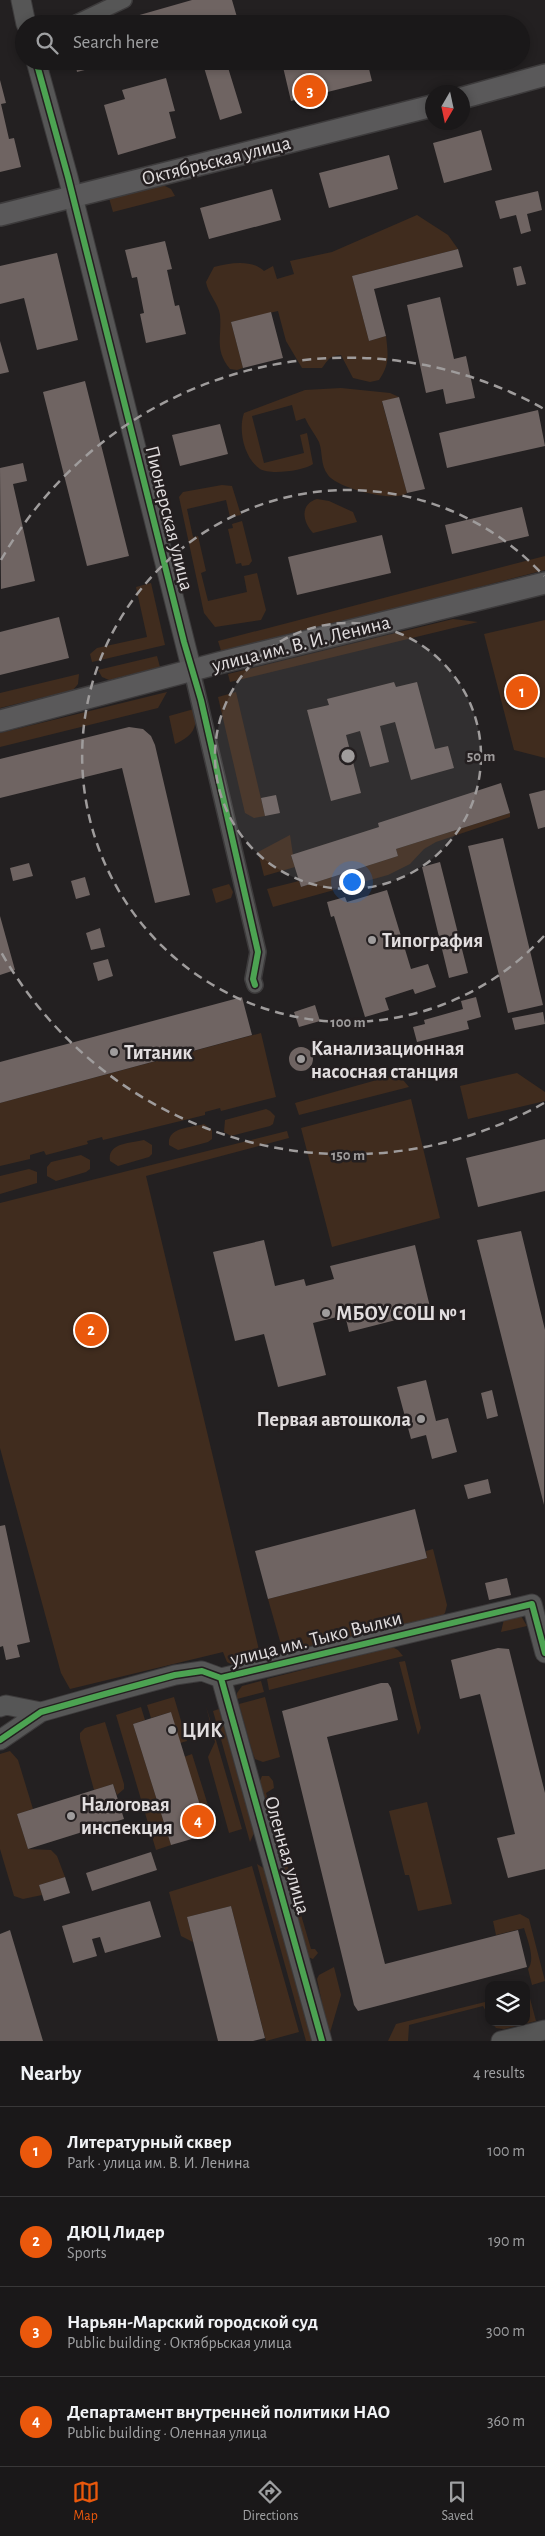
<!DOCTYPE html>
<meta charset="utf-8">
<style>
:root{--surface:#1a1819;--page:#232122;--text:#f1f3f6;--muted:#9fa0a2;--line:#383738;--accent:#ea580c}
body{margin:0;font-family:"Alegreya Sans",sans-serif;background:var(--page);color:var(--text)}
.controls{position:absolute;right:15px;bottom:15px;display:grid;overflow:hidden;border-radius:10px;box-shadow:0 2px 8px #0003}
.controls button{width:45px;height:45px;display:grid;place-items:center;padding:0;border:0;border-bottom:1px solid var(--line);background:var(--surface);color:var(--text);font:25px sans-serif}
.compass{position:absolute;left:425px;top:85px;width:45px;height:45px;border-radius:50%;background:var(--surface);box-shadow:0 2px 8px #0003;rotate:189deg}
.you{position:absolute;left:351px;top:881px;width:18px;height:18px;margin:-12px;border:4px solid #fff;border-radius:50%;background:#1a73e8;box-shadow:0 0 0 8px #1a73e833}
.badge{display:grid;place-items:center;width:32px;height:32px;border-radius:50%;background:var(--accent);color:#fff;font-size:16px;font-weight:700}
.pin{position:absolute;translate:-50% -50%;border:2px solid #fff;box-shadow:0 1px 5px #0006}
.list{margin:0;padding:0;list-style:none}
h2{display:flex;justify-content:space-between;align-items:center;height:65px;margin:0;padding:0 20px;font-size:21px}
h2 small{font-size:16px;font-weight:400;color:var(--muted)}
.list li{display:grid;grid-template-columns:32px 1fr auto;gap:15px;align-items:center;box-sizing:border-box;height:90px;padding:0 20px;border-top:1px solid var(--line)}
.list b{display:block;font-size:19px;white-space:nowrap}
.list p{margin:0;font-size:16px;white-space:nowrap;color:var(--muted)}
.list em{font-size:16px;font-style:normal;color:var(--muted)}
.icon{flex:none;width:28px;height:28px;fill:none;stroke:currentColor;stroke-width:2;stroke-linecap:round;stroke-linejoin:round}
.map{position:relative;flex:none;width:545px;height:2041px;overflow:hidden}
.search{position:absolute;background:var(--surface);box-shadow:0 2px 8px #0003;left:15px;right:15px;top:15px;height:55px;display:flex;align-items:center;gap:12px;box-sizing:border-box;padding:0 18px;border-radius:28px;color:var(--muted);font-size:19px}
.sheet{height:425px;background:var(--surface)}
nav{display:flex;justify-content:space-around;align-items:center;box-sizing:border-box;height:70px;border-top:1px solid var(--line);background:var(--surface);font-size:14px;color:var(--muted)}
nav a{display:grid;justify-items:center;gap:2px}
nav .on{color:var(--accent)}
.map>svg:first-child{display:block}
.green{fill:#402c1e}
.building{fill:#6f6462}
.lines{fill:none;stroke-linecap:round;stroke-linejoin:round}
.minor-casing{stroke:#3d3b3c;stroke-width:18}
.tertiary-casing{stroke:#3d3b3c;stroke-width:21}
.secondary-casing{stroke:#3d3b3c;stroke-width:24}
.minor{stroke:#565656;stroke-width:15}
.tertiary{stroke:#565656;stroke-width:19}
.secondary{stroke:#5a595a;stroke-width:21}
.cycleway-casing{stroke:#241f20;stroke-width:9}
.cycleway{stroke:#4ca352;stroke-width:6}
.ring{fill:none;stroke:#9f9c9c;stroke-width:2.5;stroke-dasharray:9 6}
.poi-dot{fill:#9f9c9c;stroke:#241f20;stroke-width:2}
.labels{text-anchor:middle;stroke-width:5;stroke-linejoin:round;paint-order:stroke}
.street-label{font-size:20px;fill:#e2dedf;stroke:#241f20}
.poi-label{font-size:20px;font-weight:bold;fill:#e2dedf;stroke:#241f20;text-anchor:start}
.centre{fill:#9f9c9c;stroke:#241f20;stroke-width:2.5}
.ring-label{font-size:15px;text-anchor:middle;font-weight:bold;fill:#9f9c9c;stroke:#241f20;stroke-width:5;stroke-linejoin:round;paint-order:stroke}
</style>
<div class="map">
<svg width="545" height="2041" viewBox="0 0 545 2041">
<rect width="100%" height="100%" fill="#232021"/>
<!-- green -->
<path class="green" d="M163,185L171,189L175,196L113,212L109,198Z
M417,215L448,235L458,249L352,276L369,341L386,336C388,354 390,365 379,380L370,382L353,378L341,355C329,356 329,359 322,368H302L286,341L278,311L231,322L243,368L237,370L230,369C214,349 222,338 220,315C219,304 208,294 206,282L214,267C230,263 251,259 264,271L273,266L277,279L294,274L290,261L332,252Z
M341,388L390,393L399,397L382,402L407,493C394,503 337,488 328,475C320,465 323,452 319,442C315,434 309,427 305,418L296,421L292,405L252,416L264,463L304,453L300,435L307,433L313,464C303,471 270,475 260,469C244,458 238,430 244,413L305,390Z
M222,485L232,486L241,515L230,517L226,500L187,509L193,537L198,536L206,571L201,573L208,601L247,592L244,576L257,573L266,610L261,620L215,627L204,613L179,497L183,492Z
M317,499L329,501L353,512L357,522L313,533C302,521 300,504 317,499Z
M242,521L252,561L249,565L242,566L241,563L236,564L228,529L233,528L232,524Z
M545,556V570L222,654L218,641Z
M151,583L165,645L92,662L90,654L97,648L147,637L136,587Z
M453,619L478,622L230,682L228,674Z
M545,620V758L514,750L484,634Z
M157,656L160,667L109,680L102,677L98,670Z
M79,674L78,684L73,690L0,708V693Z
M167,692L158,708L0,747V733Z
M236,692L265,816L254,818L245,813L218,697Z
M194,709C199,728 192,736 175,744L169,716Z
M510,813V817L436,842L424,849L410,864L388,875L273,907L267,889L299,881L301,887L398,856L396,849Z
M290,835L293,855L291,856L295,867L264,876L258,852Z
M229,884L233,892L231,898L216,903L212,889Z
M261,1033L276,1097L221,1111L220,1108L205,1112V1115L103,1140L102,1137L87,1141L88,1144L46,1155L44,1151L30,1155V1159L0,1166V1103Z
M517,1073L545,1092V1101L468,1119L460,1086Z
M398,1074L409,1087L299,1115L295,1103Z
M411,1099L440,1218L332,1247L301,1128Z
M266,1109L270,1111L275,1116L273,1124L270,1126L231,1136L224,1132L225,1120Z
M204,1124L212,1130V1139L208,1142L178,1150L169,1145C167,1127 190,1128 204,1124Z
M287,1131L289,1138L146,1176L259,1650C254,1664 240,1670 227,1662L223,1652L70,1689L61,1673L0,1448V1203Z
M144,1140L152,1145V1154L149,1157L118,1166L110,1161C107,1143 130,1143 144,1140Z
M81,1155L90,1160V1169L86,1172L56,1181L47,1176V1167L51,1162Z
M29,1169L37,1172V1183L0,1194V1176Z
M433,1549L447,1605L445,1613L442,1616L288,1651L282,1648L268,1599L427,1558L426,1551Z
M521,1616L527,1626L501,1632L504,1619Z
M392,1647L398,1650L403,1656L269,1690L267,1679Z
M405,1661L421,1728L418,1735L399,1662Z
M261,1681L264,1692L237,1699V1693L242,1686Z
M174,1697L187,1741L180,1743L171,1712L151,1718L147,1705Z
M265,1697L280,1757L263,1762L255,1759L253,1754L239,1704Z
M206,1706L242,1829L229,1833L208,1757L215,1742Z
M141,1707L145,1720L133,1724L171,1845L156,1850L116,1715Z
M219,1709L254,1833L250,1842L213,1711Z
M105,1722L124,1784V1789L117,1795L113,1784L94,1790L80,1739V1733L85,1728Z
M10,1751L18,1760L33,1809L17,1814L28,1849L51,1850L57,1856L65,1877L39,1885L42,1895L23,1899L14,1896L0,1849V1754Z
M192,1754L216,1831L209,1834L184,1757Z
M262,1776H269L273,1781L274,1788L266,1793L294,1888L290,1890L259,1783Z
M427,1802L452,1904L418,1911L409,1875H405L389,1811Z
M257,1864L265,1869L312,2041H306Z
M252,1866L299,2032L266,2041L231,1906L187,1917L193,1942L181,1936L169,1892Z
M297,1901L311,1949H315L318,1953L313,1959L308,1957L294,1902Z
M520,1914L529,1919L545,1981L532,1985L528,1969C536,1959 527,1939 524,1928L496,1935L493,1921Z
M334,1967L341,1995L329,2036L317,1979L319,1975Z
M528,1991L536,2021L504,2029L496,2028L491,2022H526V1992Z
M489,2001V2017L483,2006L409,2025L408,2041H388L396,2024Z"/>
<!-- building -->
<path class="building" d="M192,0H232L239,24H108Z
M75,61H103L104,65L77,72Z
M202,61H226L242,113L220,120Z
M307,61H367L372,81L291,101L283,67Z
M166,78L175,111L169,112L176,138L118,155L104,105L125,99L122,90Z
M0,80L6,103L1,104L9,139L14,138L21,167L0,172Z
M481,130L492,170L444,183L433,143Z
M389,155L398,189L329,208L319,173Z
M272,189L281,220L209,239L200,208Z
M538,191L542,210L527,214L531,231L521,234L516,215L500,219L495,201Z
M165,241L172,269L167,270L175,306L179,305L186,334L146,343L140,314L144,313L137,277L132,278L125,250Z
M458,249L463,267L374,289L386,336L369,341L352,276Z
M57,253L78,340L37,350L24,298L0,304V266Z
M521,266L526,284L517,286L513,268Z
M440,297L454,359L466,356L475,398L446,404L443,389L426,393L407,305Z
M271,312L283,358L243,368L231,322Z
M0,341L9,372L0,374Z
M85,381L129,556L87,566L43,392Z
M399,397L425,489L407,493L382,401Z
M538,410L545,446L447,468L439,433Z
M220,424L228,454L180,466L172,435Z
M23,463L27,481L13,484L35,581L1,589L0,468Z
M522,507L529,536L452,554L445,525Z
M382,535L391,573L297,595L288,557Z
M59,617L69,658L0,675V632Z
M394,682L396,687L417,682L435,749L448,746L454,768L411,780L395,722L380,726L389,762L370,767L360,731L346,735L361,793L331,801L307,710L329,705L327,699Z
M129,727L143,729L151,736L155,745L190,895L155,903L122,768L0,798V759Z
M501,783L510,813L396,849L398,856L301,887L291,855L379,827L378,823Z
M545,790V827L538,829L529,794Z
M276,795L280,813L265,816L261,798Z
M503,838L543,1005L508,1013L468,846Z
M440,862L468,973L449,978L422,867Z
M29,863L33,876L13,881L10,868Z
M85,877L90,895L76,899L71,881Z
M387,890L411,969L428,964L436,987L415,994L413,989L385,998L389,1010L365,1017L334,916L331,917L327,902L345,897L347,902Z
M0,916L15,970L0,975Z
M100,928L105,947L91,950L86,933Z
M108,959L113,976L98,981L93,963Z
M242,997L252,1035L0,1103V1062Z
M476,997L481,1017L467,1021L469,1029L417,1042L413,1027L425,1024L424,1020L463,1009L461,1001Z
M315,1005L320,1021L299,1027L294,1012Z
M543,1012L545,1024L515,1030L512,1018Z
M289 1059a12 12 0 1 1 24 0a12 12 0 1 1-24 0Z
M545,1139V1191L478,1207L466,1158Z
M521,1231L545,1330L544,1505L477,1240Z
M264,1240L275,1286L304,1279L306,1286L334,1279L330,1266L415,1245L431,1311L349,1332L345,1315L313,1323L326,1375L278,1387L264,1334L235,1341L213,1252Z
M426,1380L436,1421L448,1418L457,1452L432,1459L426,1435L411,1439L397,1387Z
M492,1390L498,1416L487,1419L481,1393Z
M488,1479L491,1493L468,1499L464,1485Z
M415,1509L427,1558L268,1599L255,1551Z
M5,1525L30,1642L17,1645L20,1657L6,1660L3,1646L0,1647V1526Z
M507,1578L511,1595L489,1600L485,1583Z
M498,1648L509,1649L545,1793V1869L508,1878L497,1838L515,1834L480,1694L460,1699L451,1660Z
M381,1683H388L391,1688L398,1720L327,1737L385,1964L518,1930L527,1967L358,2011L354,2005L282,1711Z
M171,1712L209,1834L171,1845L133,1724Z
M113,1784L124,1819L28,1849L17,1814Z
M151,1852L157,1870L92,1891L86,1873Z
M65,1877L70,1893L44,1901L39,1885Z
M150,1901L161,1937L105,1953L100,1937L92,1939L97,1956L73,1963L62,1926Z
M231,1906L265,2038L253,2041H218L187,1917Z
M10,1930L43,2041H0V1934Z"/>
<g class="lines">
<defs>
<path id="minor" d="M74,24L124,0
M192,671L258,952L253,979L255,985"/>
<path id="tertiary" d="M21,0L26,24
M36,61L68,177L192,671
M221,1678L322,2041
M0,1707L6,1705L41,1712
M0,1740L41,1712L105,1694L175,1675L202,1671L221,1678L532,1604L545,1653
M501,2041L545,2030"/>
<path id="secondary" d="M462,98L545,75
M0,215L432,106
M0,721L219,663L545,583"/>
</defs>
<!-- minor casing -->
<use href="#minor" class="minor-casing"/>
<!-- tertiary casing -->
<use href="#tertiary" class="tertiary-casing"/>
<!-- secondary casing -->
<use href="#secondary" class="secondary-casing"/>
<!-- minor -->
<use href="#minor" class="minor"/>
<!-- tertiary -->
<use href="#tertiary" class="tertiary"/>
<!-- secondary -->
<use href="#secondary" class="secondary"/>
<defs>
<path id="cycleway" d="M36,61L68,177L184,642L201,700L258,952L253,979L255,985
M221,1678L322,2041
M0,1740L41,1712L105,1694L175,1675L202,1671L221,1678L532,1604L545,1653"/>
</defs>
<!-- cycleway casing -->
<use href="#cycleway" class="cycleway-casing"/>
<!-- cycleway -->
<use href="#cycleway" class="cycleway"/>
</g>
<!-- distance rings -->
<circle cx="348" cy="756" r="133" fill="#9f9c9c" fill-opacity=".12"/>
<g class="ring">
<circle cx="348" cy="756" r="133"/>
<path d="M544 936A266 266 0 1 1 544 576"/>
<path d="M544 1103A399 399 0 0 1 1 952M1 560A399 399 0 0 1 544 409"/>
</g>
<!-- markers -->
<g class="poi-dot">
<circle cx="372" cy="940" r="5"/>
<circle cx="114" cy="1052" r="5"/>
<circle cx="301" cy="1059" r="5"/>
<circle cx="326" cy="1313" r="5"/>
<circle cx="421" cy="1419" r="5"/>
<circle cx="172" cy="1730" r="5"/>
<circle cx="71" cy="1816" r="5"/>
</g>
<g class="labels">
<!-- street labels -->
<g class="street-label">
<text transform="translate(216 160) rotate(-14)" y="7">Октябрьская улица</text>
<text transform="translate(170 518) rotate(76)" y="7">Пионерская улица</text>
<text transform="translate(301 643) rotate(-14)" y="7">улица им. В. И. Ленина</text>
<text transform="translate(316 1638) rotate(-14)" y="7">улица им. Тыко Вылки</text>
<text transform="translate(288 1855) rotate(74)" y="7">Оленная улица</text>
</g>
<!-- poi labels -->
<g class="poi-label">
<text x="382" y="947">Типография</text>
<text x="311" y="1055">Канализационная<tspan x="311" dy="23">насосная станция</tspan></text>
<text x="124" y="1059">Титаник</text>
<text x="336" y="1320">МБОУ СОШ № 1</text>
<text x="411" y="1426" text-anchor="end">Первая автошкола</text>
<text x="182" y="1737">ЦИК</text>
<text x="81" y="1811">Налоговая<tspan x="81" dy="23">инспекция</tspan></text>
</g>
</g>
<circle cx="348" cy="756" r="8" class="centre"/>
<g class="ring-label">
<text x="481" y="761">50 m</text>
<text x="348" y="1027">100 m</text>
<text x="348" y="1160">150 m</text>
</g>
</svg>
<div class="controls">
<button><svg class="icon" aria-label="layers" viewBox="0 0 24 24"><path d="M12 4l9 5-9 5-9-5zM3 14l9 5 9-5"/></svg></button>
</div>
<svg class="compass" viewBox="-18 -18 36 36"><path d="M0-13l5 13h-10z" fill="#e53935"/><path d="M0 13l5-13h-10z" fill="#9fa0a2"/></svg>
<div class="you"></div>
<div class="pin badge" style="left:522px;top:692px">1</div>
<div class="pin badge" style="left:91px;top:1330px">2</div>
<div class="pin badge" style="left:310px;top:91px">3</div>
<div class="pin badge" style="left:198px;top:1821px">4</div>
<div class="search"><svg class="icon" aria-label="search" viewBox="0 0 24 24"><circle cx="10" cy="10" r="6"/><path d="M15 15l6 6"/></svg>Search here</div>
</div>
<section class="sheet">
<h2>Nearby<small>4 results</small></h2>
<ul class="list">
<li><span class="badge">1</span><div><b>Литературный сквер</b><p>Park · улица им. В. И. Ленина</p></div><em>100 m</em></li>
<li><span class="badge">2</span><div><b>ДЮЦ Лидер</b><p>Sports</p></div><em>190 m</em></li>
<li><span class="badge">3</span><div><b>Нарьян-Марский городской суд</b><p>Public building · Октябрьская улица</p></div><em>300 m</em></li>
<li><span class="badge">4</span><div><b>Департамент внутренней политики НАО</b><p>Public building · Оленная улица</p></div><em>360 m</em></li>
</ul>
</section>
<nav>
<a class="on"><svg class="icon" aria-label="map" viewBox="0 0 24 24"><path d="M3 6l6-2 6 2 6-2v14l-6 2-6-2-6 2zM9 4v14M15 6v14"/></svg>Map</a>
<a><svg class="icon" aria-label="directions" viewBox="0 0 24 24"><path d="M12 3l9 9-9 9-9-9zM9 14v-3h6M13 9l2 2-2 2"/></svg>Directions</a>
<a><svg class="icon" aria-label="saved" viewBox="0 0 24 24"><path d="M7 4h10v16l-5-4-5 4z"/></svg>Saved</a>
</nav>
